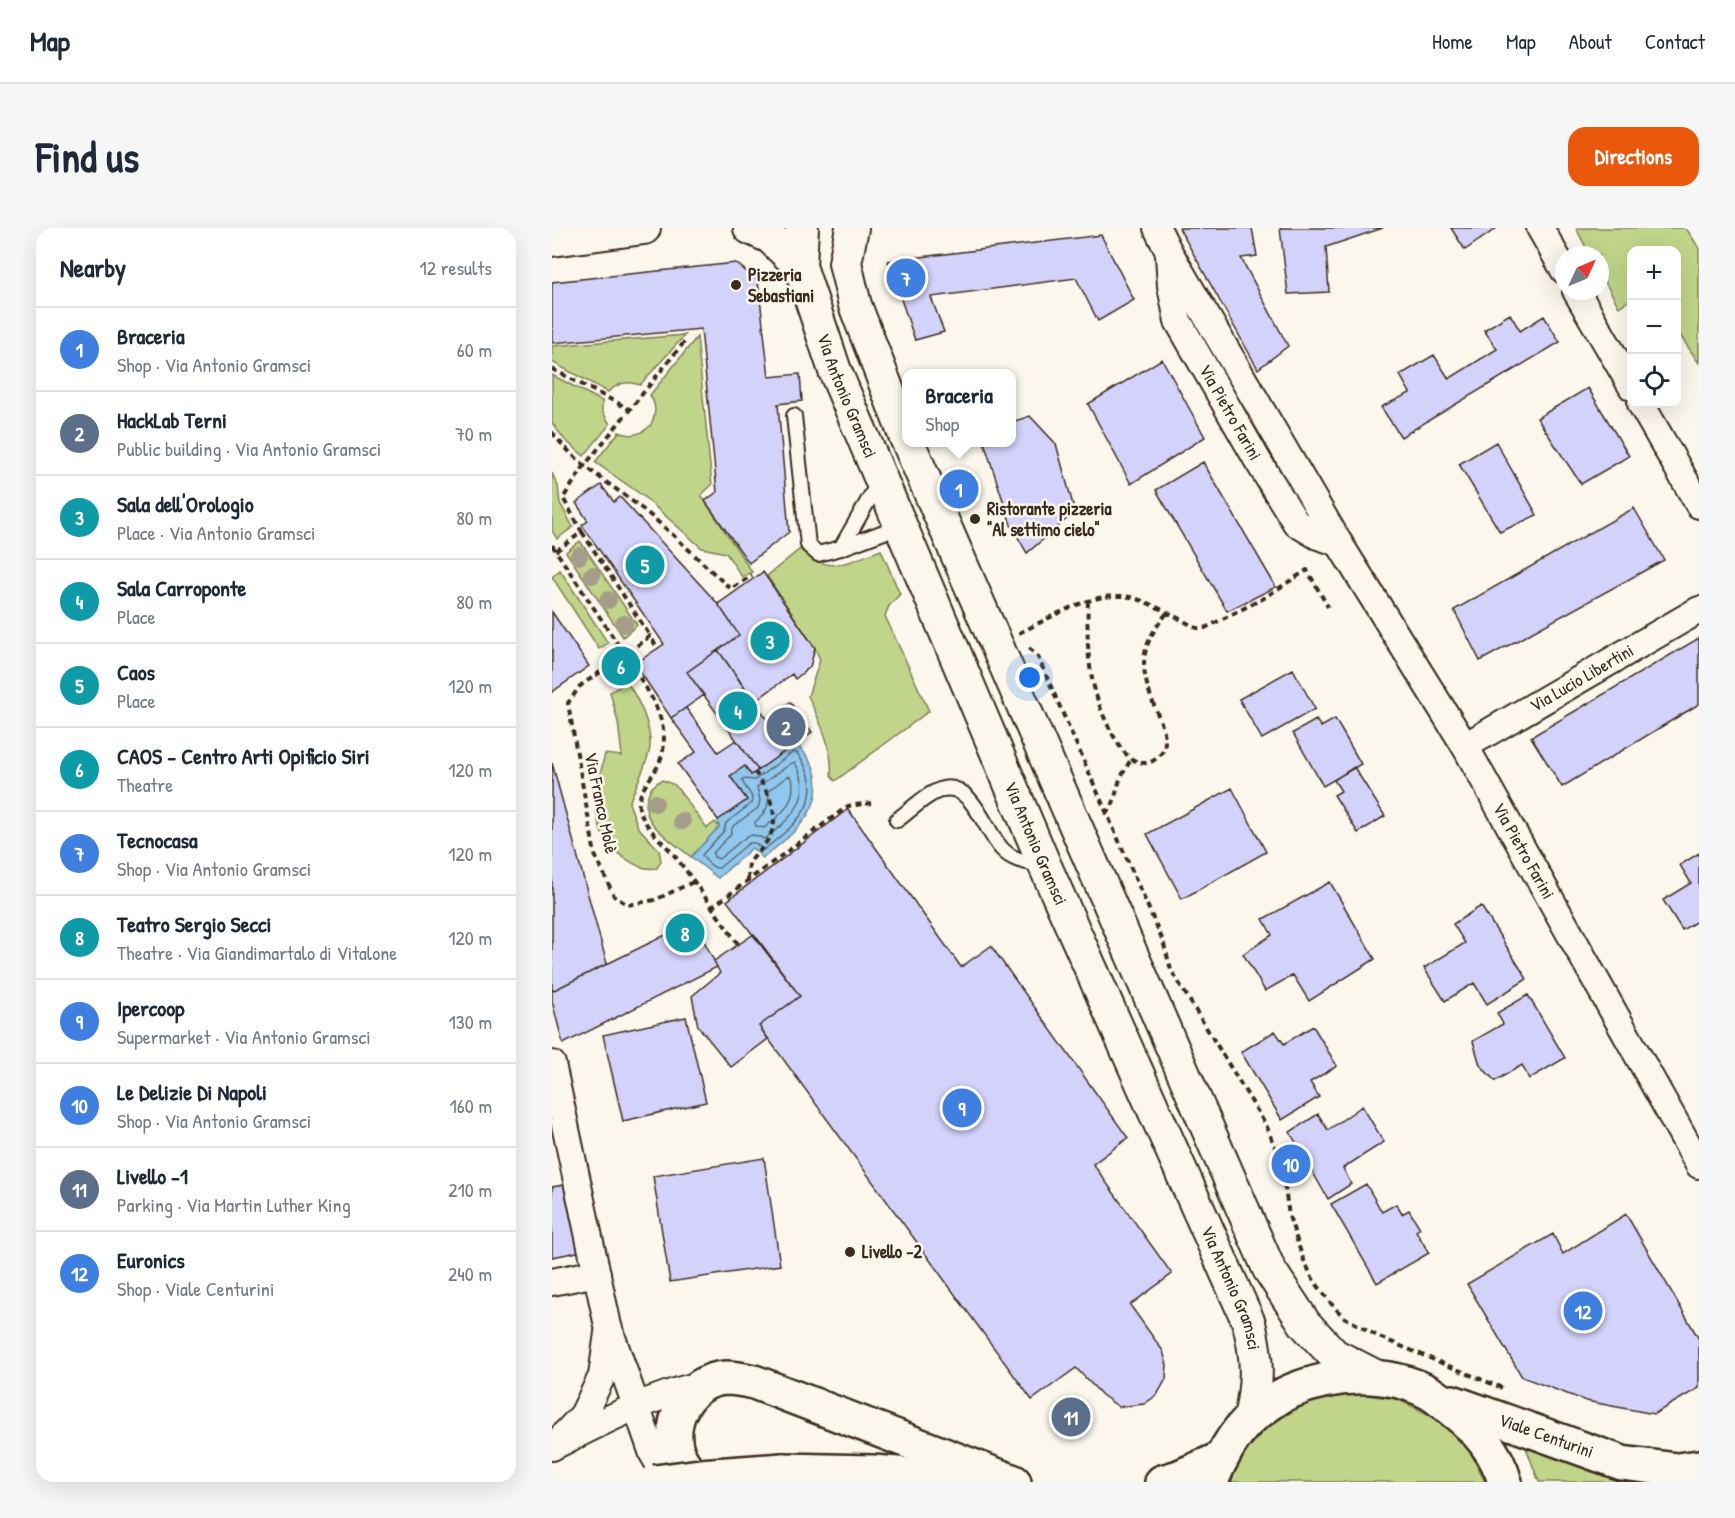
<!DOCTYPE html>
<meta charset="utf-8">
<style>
:root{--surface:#fff;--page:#f6f6f7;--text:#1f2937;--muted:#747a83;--line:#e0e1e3;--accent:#ea580c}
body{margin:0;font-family:"Patrick Hand",sans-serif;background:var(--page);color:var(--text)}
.controls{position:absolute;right:18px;top:18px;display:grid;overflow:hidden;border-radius:12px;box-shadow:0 6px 24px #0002}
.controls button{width:54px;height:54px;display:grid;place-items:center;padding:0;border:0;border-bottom:2px solid var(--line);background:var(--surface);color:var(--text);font:30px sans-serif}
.compass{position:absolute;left:1003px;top:18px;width:54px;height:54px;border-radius:50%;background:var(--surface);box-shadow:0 6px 24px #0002;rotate:46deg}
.you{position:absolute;left:478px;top:450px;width:21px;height:21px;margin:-15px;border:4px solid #fff;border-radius:50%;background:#1a73e8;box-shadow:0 0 0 9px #1a73e833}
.badge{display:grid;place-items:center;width:39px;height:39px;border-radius:50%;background:var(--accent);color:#fff;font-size:20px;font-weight:700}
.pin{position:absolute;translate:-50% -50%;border:3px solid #fff;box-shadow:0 2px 6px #0006}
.popup{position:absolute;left:350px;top:141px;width:114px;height:78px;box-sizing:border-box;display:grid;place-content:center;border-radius:12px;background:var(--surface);filter:drop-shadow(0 2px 4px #0005);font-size:20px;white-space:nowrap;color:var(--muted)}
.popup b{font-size:22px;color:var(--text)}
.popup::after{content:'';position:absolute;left:50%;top:100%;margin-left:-12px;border:12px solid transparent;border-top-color:var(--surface)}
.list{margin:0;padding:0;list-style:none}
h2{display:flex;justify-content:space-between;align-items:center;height:78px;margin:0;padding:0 24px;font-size:26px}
h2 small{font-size:20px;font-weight:400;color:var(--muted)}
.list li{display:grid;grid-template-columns:39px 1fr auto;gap:18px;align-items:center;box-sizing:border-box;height:84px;padding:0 24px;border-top:2px solid var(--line)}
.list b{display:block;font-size:22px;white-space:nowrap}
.list p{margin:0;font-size:20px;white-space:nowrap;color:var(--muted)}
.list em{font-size:20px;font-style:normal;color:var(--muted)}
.icon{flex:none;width:33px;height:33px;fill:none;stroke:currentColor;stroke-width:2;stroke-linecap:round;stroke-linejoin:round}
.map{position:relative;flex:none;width:1147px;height:1254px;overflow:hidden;border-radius:18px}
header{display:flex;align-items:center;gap:36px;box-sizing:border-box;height:84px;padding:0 30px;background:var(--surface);border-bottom:2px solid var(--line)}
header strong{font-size:28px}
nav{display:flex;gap:33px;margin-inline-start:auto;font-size:21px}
.intro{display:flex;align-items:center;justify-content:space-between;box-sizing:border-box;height:144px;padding:0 36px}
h1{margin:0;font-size:42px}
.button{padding:15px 27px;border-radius:18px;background:var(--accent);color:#fff;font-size:21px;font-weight:700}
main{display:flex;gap:36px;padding:0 36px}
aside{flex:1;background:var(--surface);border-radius:18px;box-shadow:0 6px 24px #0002}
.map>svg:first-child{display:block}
.green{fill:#c0d48a;stroke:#7e7f54;stroke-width:1.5}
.water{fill:#8fc7ee;stroke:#6d889b;stroke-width:1.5}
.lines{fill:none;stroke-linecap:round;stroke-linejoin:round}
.shore{stroke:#5d6971;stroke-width:1.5}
.building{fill:#d3d2fb;stroke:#3b2a1e;stroke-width:1.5}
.service-casing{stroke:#3b2a1e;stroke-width:18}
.minor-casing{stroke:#3b2a1e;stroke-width:30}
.tertiary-casing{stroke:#3b2a1e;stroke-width:36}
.primary-casing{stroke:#3b2a1e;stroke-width:38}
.path{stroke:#3b2a1e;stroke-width:4;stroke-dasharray:6 4.5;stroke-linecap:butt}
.service{stroke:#fbf7ec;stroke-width:14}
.minor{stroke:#fbf7ec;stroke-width:26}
.tertiary{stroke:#fbf7ec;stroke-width:32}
.primary{stroke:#fbf7ec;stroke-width:33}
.primary-bridge-casing{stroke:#3b2a1e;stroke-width:38;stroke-linecap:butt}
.primary-bridge{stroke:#fbf7ec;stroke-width:33}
.tree{fill:#a49d8a}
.poi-dot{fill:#3b2a1e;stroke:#fbf7ec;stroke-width:2}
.labels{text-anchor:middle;stroke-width:5;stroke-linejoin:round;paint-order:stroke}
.poi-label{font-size:18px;font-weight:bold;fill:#3b2a1e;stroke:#fbf7ec;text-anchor:start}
.street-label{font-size:18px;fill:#3b2a1e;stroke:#fbf7ec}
</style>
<header>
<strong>Map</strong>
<nav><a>Home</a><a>Map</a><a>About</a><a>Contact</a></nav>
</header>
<div class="intro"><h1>Find us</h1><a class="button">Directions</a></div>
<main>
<aside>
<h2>Nearby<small>12 results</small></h2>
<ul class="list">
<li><span class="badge" style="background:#3f7fe0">1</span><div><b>Braceria</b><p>Shop · Via Antonio Gramsci</p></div><em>60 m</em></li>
<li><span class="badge" style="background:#5c6f8a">2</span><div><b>HackLab Terni</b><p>Public building · Via Antonio Gramsci</p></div><em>70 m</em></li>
<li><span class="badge" style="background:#0f9aa8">3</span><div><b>Sala dell'Orologio</b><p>Place · Via Antonio Gramsci</p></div><em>80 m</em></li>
<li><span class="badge" style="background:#0f9aa8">4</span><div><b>Sala Carroponte</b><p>Place</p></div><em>80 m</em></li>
<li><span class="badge" style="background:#0f9aa8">5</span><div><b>Caos</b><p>Place</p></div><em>120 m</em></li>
<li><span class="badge" style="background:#0f9aa8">6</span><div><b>CAOS - Centro Arti Opificio Siri</b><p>Theatre</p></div><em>120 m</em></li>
<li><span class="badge" style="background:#3f7fe0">7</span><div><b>Tecnocasa</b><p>Shop · Via Antonio Gramsci</p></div><em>120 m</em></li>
<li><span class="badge" style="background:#0f9aa8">8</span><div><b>Teatro Sergio Secci</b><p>Theatre · Via Giandimartalo di Vitalone</p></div><em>120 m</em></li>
<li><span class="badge" style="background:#3f7fe0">9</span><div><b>Ipercoop</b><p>Supermarket · Via Antonio Gramsci</p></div><em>130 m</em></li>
<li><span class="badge" style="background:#3f7fe0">10</span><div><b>Le Delizie Di Napoli</b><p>Shop · Via Antonio Gramsci</p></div><em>160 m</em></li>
<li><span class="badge" style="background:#5c6f8a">11</span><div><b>Livello -1</b><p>Parking · Via Martin Luther King</p></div><em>210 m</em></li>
<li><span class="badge" style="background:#3f7fe0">12</span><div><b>Euronics</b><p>Shop · Viale Centurini</p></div><em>240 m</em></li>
</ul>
</aside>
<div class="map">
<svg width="1147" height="1254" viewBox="0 0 1147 1254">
<rect width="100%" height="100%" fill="#fbf7ec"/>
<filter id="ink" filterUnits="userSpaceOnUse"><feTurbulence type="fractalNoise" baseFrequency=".0167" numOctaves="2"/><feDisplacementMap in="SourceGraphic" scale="12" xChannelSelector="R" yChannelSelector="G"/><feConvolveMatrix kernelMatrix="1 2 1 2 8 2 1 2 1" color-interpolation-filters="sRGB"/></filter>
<g filter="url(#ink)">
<!-- green -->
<path class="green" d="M1024,0H1134L1147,20V135L1125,103L1124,22H1080L1079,71L1067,79L1048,45V27H1038Z
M133,107L88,157C74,153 68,154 56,164L0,134V118Z
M145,109L160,257L149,267L200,344L190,349L174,325L150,320L91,268L43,234L67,204C79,209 88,207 98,198C104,187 105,178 98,167Z
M0,147L50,173V183L58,196L32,228L13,212L0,195Z
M0,245L6,258L8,275L21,299L5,311L0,302Z
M28,313L85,397L71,409L14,324Z
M248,321C276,349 298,333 329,322L348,366L337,378L333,388L377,483L283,553L279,548C282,521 267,492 256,468L268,432L263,420L215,348Z
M8,342L56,415L47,421L0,349Z
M75,454C86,471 99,496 98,519C97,532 82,562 77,575L86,599L107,622L109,633L105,640C89,642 84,637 71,629C34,606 44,561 53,526L70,528L66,494L58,464Z
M110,552L123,557L155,600L163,594L167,599L139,629C127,619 110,608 100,595C89,580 94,559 110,552Z
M799,1165L845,1171L886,1191L918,1223L933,1254H678L686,1233L716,1198L755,1175Z
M973,1217L1064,1252L1079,1254H987Z"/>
<!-- water -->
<path class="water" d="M244,515C250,522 257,529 261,538C277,581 239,607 211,630L200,620L166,650L139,629L167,599L166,592L195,572L178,548L193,538L199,547Z"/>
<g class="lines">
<!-- shore -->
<path class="shore" d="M241,524L245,525C278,568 246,595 213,621H210L203,615H197L167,640C162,641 152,632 150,627L172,603L174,595L200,575C202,565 191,560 190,551L203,552Z
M240,535H243C264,569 238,591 213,611L202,607L195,608L167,631L162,629L161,625L178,607L181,598L206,580L208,572L205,559Z
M236,548L240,550C245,574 229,587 212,600L204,598L203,594C215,585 217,577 217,562Z"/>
</g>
<!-- building -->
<path class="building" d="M627,0H700L705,28L689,30L736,118L706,141Z
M728,0H831L774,19L777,64L736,66Z
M899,0H945L913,22Z
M549,7L582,72L546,93L524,50L379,69L392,104L363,112L336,33Z
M184,35L206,53L217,149L248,146L250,173L226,176L237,304L197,335L153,273L165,264L149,101L0,115V54Z
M958,86L968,103L992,88L1008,114L849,209L829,179L858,165L848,147L882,127L897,151L945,121L932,102Z
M610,131L653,209L579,256L536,176Z
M1036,160L1077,228L1029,256L985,190Z
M478,188L504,216L523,284L475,325L459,297L432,214H460V194Z
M944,214L985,287L948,304L907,236Z
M651,234L724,359L675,383L604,262Z
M49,257L62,274L68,269L166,376L187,407L135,444L152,467L119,490L83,436L112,416L30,297L36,293L24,275Z
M1082,280L1112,332L928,433L902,382Z
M211,344L263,420L258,439L243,451L240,446L202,474L166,422L187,407L166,376Z
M0,384L37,438L0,464Z
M1147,410V476L1010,559L979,509Z
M166,422L215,491L238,474L260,504L206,542L135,444Z
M741,441L763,481L710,511L687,471Z
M134,480L166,524L184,512L206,542L199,547L193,538L178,548L195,572L166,592L126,536L144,524L119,490Z
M783,491L809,536L771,558L741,505L764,492L769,499Z
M0,535L55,736L0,763Z
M802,539L833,588L806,605L782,567L789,563L782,552Z
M680,560L714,624L630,671L595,606Z
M296,581L409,739L439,718L576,910L541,936L620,1046L578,1077L611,1123L615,1137L614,1151L605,1167L592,1176L567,1179L550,1167L524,1140L480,1172L207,798L248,768L175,673Z
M1147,625V692L1130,702L1111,672L1139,655L1128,637Z
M778,654L823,731L757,773L741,747L713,763L691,726L720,707L711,691Z
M929,678L975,751L935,776L922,755L893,773L872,740L913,715L901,696Z
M142,693L165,739L11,816L0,773V763Z
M202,706L248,768L207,798L216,811L179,839L146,798L140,768L168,745L162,733Z
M976,767L1013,830L977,851L970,837L943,853L928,837L921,813L951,796L945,785Z
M134,789L154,874L71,893L51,807Z
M761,798L785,838L758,854L767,869L730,892L689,824L723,803L732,816Z
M810,878L832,914L791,940L799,956L776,971L738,904L766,886L776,902Z
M212,930L228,1037L118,1054L101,948Z
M17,956L31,1023L0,1029V959Z
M814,956L830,984L844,976L850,986L857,982L868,1000L864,1003L877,1025L825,1055L779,976Z
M1074,986L1147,1111V1160L1102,1186L1034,1173L970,1149L915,1056L1001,1006L1011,1026Z"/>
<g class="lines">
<defs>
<path id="service" d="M242,188L256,317L266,326L289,320
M328,252L289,320L348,298
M345,592C359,582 374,566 391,561C420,554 434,604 449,620C460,633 475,634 490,637"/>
<g id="minor">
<path id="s1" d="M605,0L617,24L787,315L913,518L1147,937"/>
<path d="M988,0L1012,42"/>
<path id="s2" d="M617,27L619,58L626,93L706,233L744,295L766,308L787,315"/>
<path d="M1024,63L1080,159"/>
<path d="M1089,176L1147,277"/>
<path id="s3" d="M913,518L1147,382"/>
<path d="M0,836L56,1098L101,1226L118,1254"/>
<path d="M0,1054L45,1045"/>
<path d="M11,1208L31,1187L50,1148L56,1105"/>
<path d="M0,1219C50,1194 94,1170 148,1157"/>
</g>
<g id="tertiary">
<path d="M198,0L218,9L248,38"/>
<path id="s4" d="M250,0L248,38L283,143L493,638L697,1095C706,1133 706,1152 698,1191"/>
<path d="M300,0L293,35L303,77L354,210"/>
<path d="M0,12L92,0"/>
<path d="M356,214L717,1041L753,1096L782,1127L825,1149"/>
</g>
<g id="primary">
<path id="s5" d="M900,1174L1070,1235L1125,1242L1147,1239"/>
<path d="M231,1242L321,1244L430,1253"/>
<path d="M143,1254C138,1245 130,1235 126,1226C114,1192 137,1152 174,1150C183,1150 193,1152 202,1154L462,1254"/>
<path d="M610,1254L627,1249L668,1231"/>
<path d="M659,1254C667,1233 682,1204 700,1189C711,1181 725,1169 737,1164C781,1145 836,1142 878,1165C886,1170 893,1176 900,1182C924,1200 945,1225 953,1254"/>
</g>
</defs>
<!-- service casing -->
<use href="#service" class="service-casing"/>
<!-- minor casing -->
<use href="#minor" class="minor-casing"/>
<!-- tertiary casing -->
<use href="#tertiary" class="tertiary-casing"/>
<!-- primary casing -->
<use href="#primary" class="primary-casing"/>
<!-- path -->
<path class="path" d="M0,141L77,181
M0,204C26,239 66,260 99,288C127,311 152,337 179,361L200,347
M30,304L98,408
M0,317L73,427L98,408L106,421
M4,323L30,304L11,270L33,237L133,113
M536,373C534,427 537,467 565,514C574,530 592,544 607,528C612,524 613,518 613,512C613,502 607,490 604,482C587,441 586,420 615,385
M467,405C501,389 544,360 582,370C598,374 629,392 645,400H653L712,370L755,342L776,379
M477,420L486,429L611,713L619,742L715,899L729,933L737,988L750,1028L761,1051L781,1078L792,1089L827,1109L950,1160
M554,586L561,576L568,551L579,531
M196,652L197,634C232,601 227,582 203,544
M141,654L103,672L76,677L62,668L43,627L16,475L28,458L73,427C95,462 128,502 103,543C96,554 85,566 87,580C92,600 110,612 122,627C145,656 165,687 186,716
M159,680L296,578L319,575"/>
<!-- service -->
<use href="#service" class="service"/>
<!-- minor -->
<use href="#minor" class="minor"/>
<!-- tertiary -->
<use href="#tertiary" class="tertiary"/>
<!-- primary -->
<use href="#primary" class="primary"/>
<defs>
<path id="primary-bridge" d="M103,1254L148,1248L231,1242"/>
</defs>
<!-- primary-bridge casing -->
<use href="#primary-bridge" class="primary-bridge-casing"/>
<!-- primary-bridge -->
<use href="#primary-bridge" class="primary-bridge"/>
</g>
<!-- trees -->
<g class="tree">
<circle cx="27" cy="328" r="9"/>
<circle cx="40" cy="347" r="9"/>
<circle cx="56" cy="372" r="9"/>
<circle cx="72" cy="396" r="9"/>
<circle cx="103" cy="575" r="9"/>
<circle cx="130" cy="593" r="9"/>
</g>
</g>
<!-- markers -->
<g class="poi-dot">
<circle cx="184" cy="57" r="6"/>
<circle cx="423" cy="291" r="6"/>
<circle cx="298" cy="1024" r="6"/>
</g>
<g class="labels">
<!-- poi labels -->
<g class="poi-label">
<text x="196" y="53">Pizzeria<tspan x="196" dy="21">Sebastiani</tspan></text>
<text x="435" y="287">Ristorante pizzeria<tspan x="435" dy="21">"Al settimo cielo"</tspan></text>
<text x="310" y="1030">Livello -2</text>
</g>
<!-- street labels -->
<g class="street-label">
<text dy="6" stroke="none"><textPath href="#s4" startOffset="176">Via Antonio Gramsci</textPath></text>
<text dy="6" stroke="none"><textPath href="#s2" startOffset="172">Via Pietro Farini</textPath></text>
<text dy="6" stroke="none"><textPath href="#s3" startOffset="135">Via Lucio Libertini</textPath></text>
<text transform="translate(49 575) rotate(78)" y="6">Via Franco Molè</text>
<text dy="6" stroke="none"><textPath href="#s4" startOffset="662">Via Antonio Gramsci</textPath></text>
<text dy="6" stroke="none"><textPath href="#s1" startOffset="723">Via Pietro Farini</textPath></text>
<text dy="6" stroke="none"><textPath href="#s4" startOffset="1148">Via Antonio Gramsci</textPath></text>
<text dy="6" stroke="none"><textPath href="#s5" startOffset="100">Viale Centurini</textPath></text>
</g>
</g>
</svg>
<div class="controls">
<button>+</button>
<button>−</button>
<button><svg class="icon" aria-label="locate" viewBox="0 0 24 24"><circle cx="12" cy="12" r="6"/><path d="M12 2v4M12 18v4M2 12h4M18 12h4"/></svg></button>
</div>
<svg class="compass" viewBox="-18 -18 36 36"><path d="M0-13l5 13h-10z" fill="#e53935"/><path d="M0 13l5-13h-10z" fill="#747a83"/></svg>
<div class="you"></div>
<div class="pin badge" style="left:407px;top:261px;background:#3f7fe0">1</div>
<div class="popup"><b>Braceria</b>Shop</div>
<div class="pin badge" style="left:234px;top:499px;background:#5c6f8a">2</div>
<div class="pin badge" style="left:218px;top:413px;background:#0f9aa8">3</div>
<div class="pin badge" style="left:186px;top:483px;background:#0f9aa8">4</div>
<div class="pin badge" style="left:93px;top:337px;background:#0f9aa8">5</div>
<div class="pin badge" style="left:69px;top:438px;background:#0f9aa8">6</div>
<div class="pin badge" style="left:354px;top:50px;background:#3f7fe0">7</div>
<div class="pin badge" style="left:133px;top:705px;background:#0f9aa8">8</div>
<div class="pin badge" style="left:410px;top:880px;background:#3f7fe0">9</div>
<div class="pin badge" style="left:739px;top:936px;background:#3f7fe0">10</div>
<div class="pin badge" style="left:519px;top:1189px;background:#5c6f8a">11</div>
<div class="pin badge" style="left:1031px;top:1083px;background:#3f7fe0">12</div>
</div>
</main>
